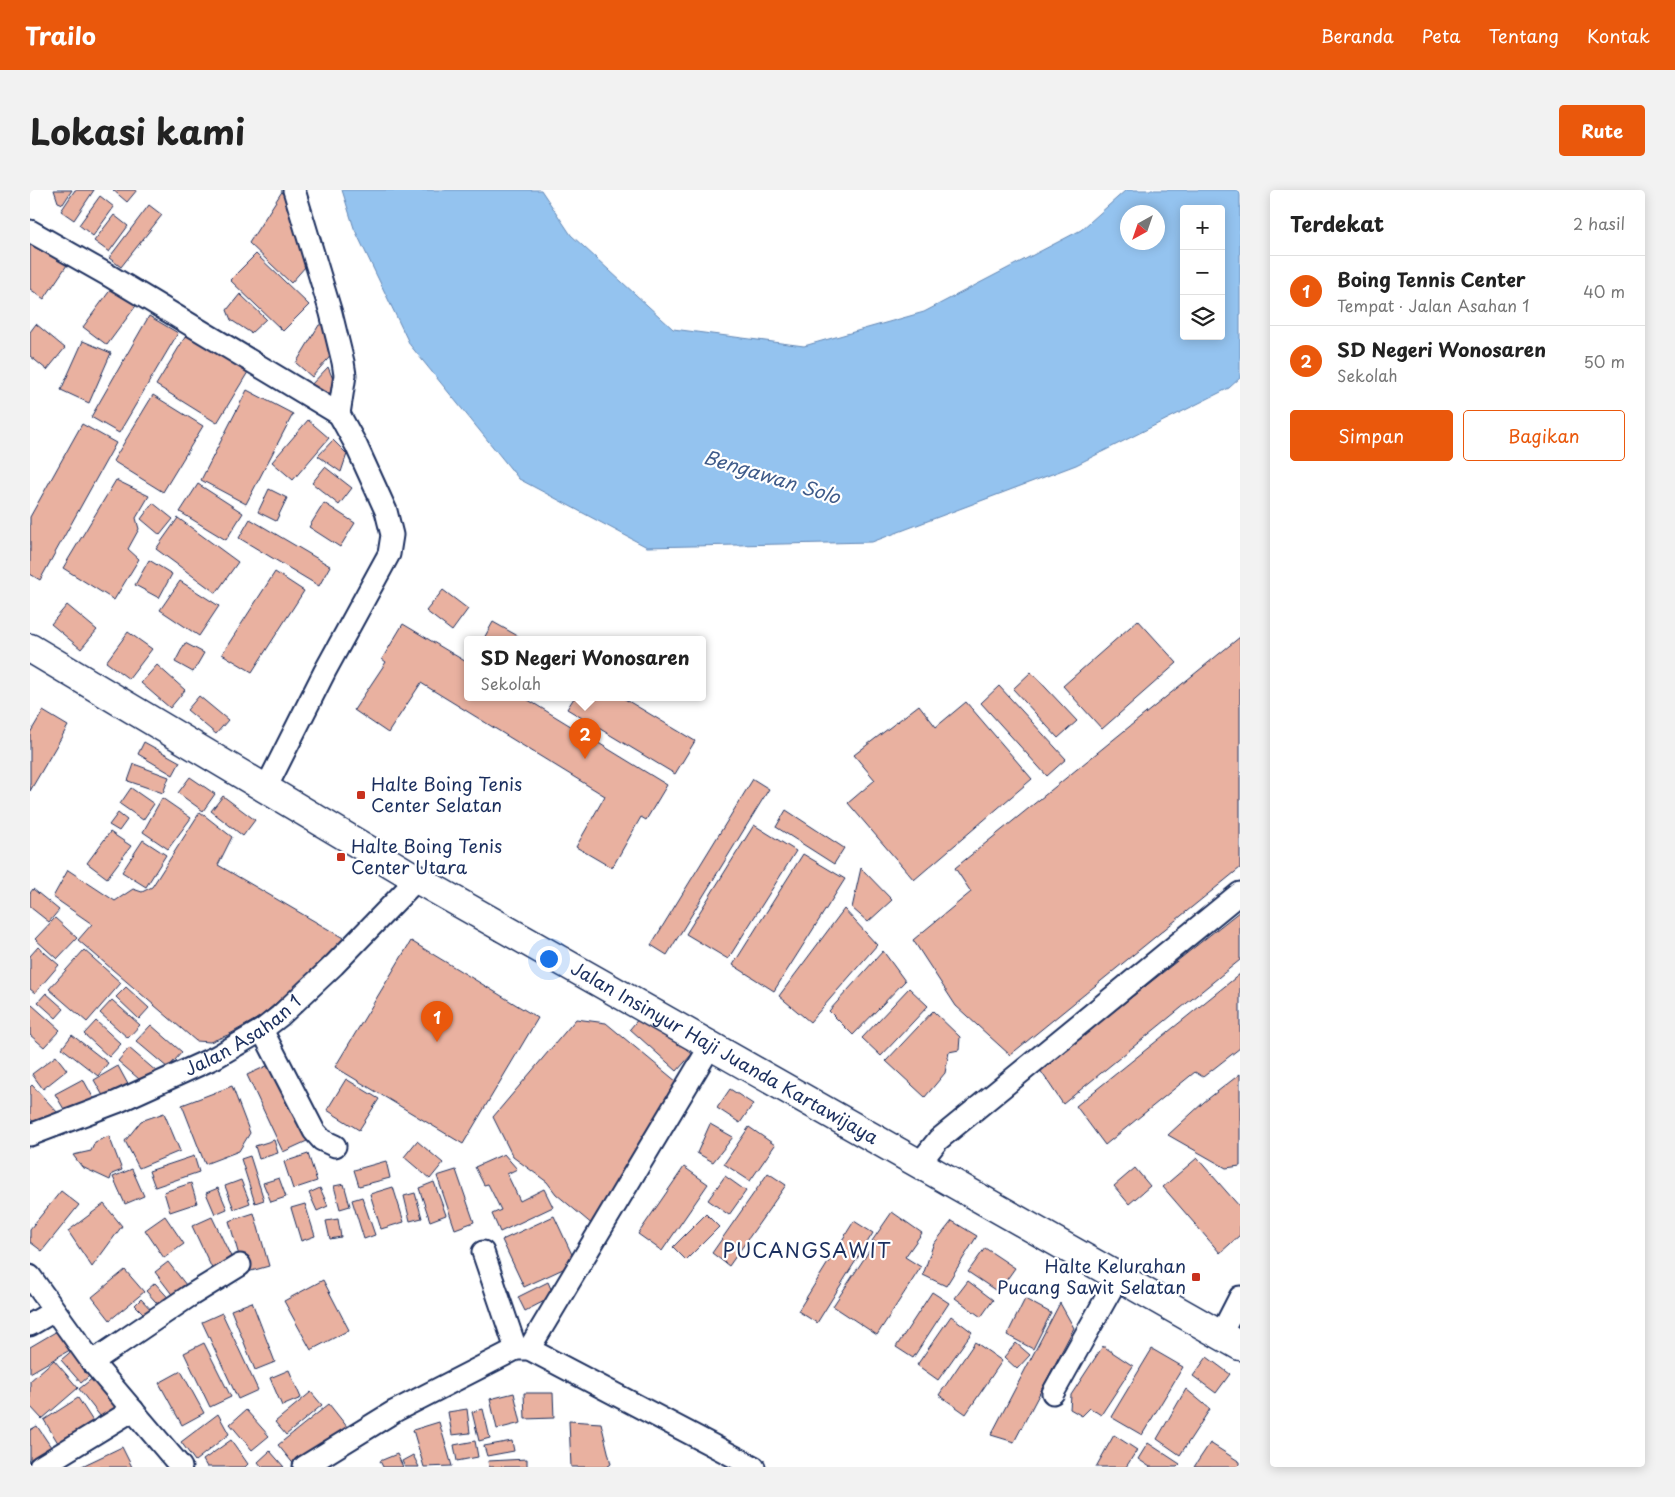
<!DOCTYPE html>
<html lang="id">
<meta charset="utf-8">
<style>
:root{--surface:#fff;--page:#f2f2f2;--text:#222;--muted:#767676;--line:#e0e0e0;--accent:#ea580c}
body{margin:0;font-family:"Playpen Sans",sans-serif;background:var(--page);color:var(--text)}
.controls{position:absolute;right:15px;top:15px;display:grid;overflow:hidden;border-radius:5px;box-shadow:0 2px 12px #0003}
.controls button{width:45px;height:45px;display:grid;place-items:center;padding:0;border:0;border-bottom:1px solid var(--line);background:var(--surface);color:var(--text);font:25px sans-serif}
.compass{position:absolute;left:1090px;top:15px;width:45px;height:45px;border-radius:50%;background:var(--surface);box-shadow:0 2px 12px #0003;rotate:220deg}
.you{position:absolute;left:518px;top:768px;width:18px;height:18px;margin:-12px;border:4px solid #fff;border-radius:50%;background:#1a73e8;box-shadow:0 0 0 8px #1a73e833}
.badge{display:grid;place-items:center;width:32px;height:32px;border-radius:50%;background:var(--accent);color:#fff;font-size:16px;font-weight:700}
.pin{position:absolute;translate:-50% -41px;filter:drop-shadow(0 1px 2px #0008)}
.pin::after{content:'';position:absolute;top:26px;width:18px;height:15px;background:inherit;clip-path:polygon(0 0,100% 0,50% 100%)}
.popup{position:absolute;left:434px;top:446px;width:242px;height:65px;box-sizing:border-box;display:grid;place-content:center;border-radius:5px;background:var(--surface);filter:drop-shadow(0 1px 4px #0005);font-size:16px;white-space:nowrap;color:var(--muted)}
.popup b{font-size:19px;color:var(--text)}
.popup::after{content:'';position:absolute;left:50%;top:100%;margin-left:-10px;border:10px solid transparent;border-top-color:var(--surface)}
.list{margin:0;padding:0;list-style:none}
h2{display:flex;justify-content:space-between;align-items:center;height:65px;margin:0;padding:0 20px;font-size:21px}
h2 small{font-size:16px;font-weight:400;color:var(--muted)}
.list li{display:grid;grid-template-columns:32px 1fr auto;gap:15px;align-items:center;box-sizing:border-box;height:70px;padding:0 20px;border-top:1px solid var(--line)}
.list b{display:block;font-size:19px;white-space:nowrap}
.list p{margin:0;font-size:16px;white-space:nowrap;color:var(--muted)}
.list em{font-size:16px;font-style:normal;color:var(--muted)}
.actions{display:flex;gap:10px;padding:15px 20px}
.actions a{flex:1;padding:11px 0;border:1px solid var(--accent);border-radius:5px;text-align:center;font-size:18px;color:var(--accent)}
.actions .main{background:var(--accent);color:#fff}
.icon{flex:none;width:28px;height:28px;fill:none;stroke:currentColor;stroke-width:2;stroke-linecap:round;stroke-linejoin:round}
.map{position:relative;flex:none;width:1210px;height:1277px;overflow:hidden;border-radius:5px}
header{display:flex;align-items:center;gap:30px;box-sizing:border-box;height:70px;padding:0 25px;background:var(--accent);color:#fff}
header strong{font-size:24px}
nav{display:flex;gap:28px;margin-inline-start:auto;font-size:18px}
.intro{display:flex;align-items:center;justify-content:space-between;box-sizing:border-box;height:120px;padding:0 30px}
h1{margin:0;font-size:35px}
.button{padding:12px 22px;border-radius:5px;background:var(--accent);color:#fff;font-size:18px;font-weight:700}
main{display:flex;gap:30px;padding:0 30px}
aside{flex:1;background:var(--surface);border-radius:5px;box-shadow:0 2px 12px #0003}
.map>svg:first-child{display:block}
.water{fill:#94c3ef;stroke:#6488b5;fill-rule:evenodd}
.building{fill:#e9b1a0;stroke:#1b2f5e}
.lines{fill:none;stroke-linecap:round;stroke-linejoin:round}
.street-casing{stroke:#1b2f5e;stroke-width:25}
.primary-casing{stroke:#1b2f5e;stroke-width:31}
.street{stroke:#fff;stroke-width:21}
.primary{stroke:#fff;stroke-width:28}
.poi-dot{fill:#c8321e;stroke:#fff;stroke-width:2}
.labels{text-anchor:middle;stroke-width:4.5;stroke-linejoin:round;paint-order:stroke}
.poi-label{font-size:18px;fill:#1b2f5e;stroke:#fff;text-anchor:start}
.street-label{font-size:18px;fill:#1b2f5e;stroke:#fff}
.water-label{font-size:19px;font-style:italic;fill:#3f5b8a;stroke:#fff}
.quarter-label{font-size:20px;letter-spacing:1px;fill:#1b2f5e;stroke:#fff}
</style>
<header>
<strong>Trailo</strong>
<nav><a>Beranda</a><a>Peta</a><a>Tentang</a><a>Kontak</a></nav>
</header>
<div class="intro"><h1>Lokasi kami</h1><a class="button">Rute</a></div>
<main>
<div class="map">
<svg width="1210" height="1277" viewBox="0 0 1210 1277">
<rect width="100%" height="100%" fill="#fff"/>
<filter id="ink" filterUnits="userSpaceOnUse"><feTurbulence type="fractalNoise" baseFrequency=".02" numOctaves="2"/><feDisplacementMap in="SourceGraphic" scale="10" xChannelSelector="R" yChannelSelector="G"/><feConvolveMatrix kernelMatrix="1 2 1 2 8 2 1 2 1" color-interpolation-filters="sRGB"/></filter>
<g filter="url(#ink)">
<!-- water -->
<path class="water" d="M312,0H511L541,45L643,139L774,156L894,122L1051,40L1096,0H1210V188L1199,198L1046,275L842,352L617,357L489,289L380,155L324,38ZM1154,19H1191V146H1154ZM1098,22H1128V52H1098Z"/>
<!-- building -->
<path class="building" d="M24,0H42L33,14L28,12Z
M45,0H64L44,30L31,21Z
M83,0H107L97,12Z
M253,0H257L276,76L261,93L219,53Z
M70,6L84,17L63,46L49,35Z
M119,15L132,25L91,77L79,68Z
M84,25L98,36L79,62L64,51Z
M0,50L37,75L14,109L0,99Z
M226,64L279,115L253,141L200,90Z
M84,95L108,113L77,155L53,137Z
M210,104L236,129L221,143L201,130L197,120Z
M119,126L148,143L89,243L61,227Z
M6,134L35,158L17,180L0,166V142Z
M297,134L304,162L282,187L266,173L289,135Z
M157,144L218,182L187,233L126,195Z
M53,151L81,163L59,213L31,200Z
M298,177L309,204L296,212L279,197Z
M217,200L263,224L216,314L171,290Z
M123,205L173,236L133,302L83,271Z
M278,230L299,248L263,290L242,272Z
M52,234L86,253L10,390L0,384V327Z
M303,250L317,264L311,282L288,266Z
M295,277L322,298L309,315L282,293Z
M86,290L119,306L106,328L109,339L98,359L109,369L84,410L33,378Z
M168,294L213,323L196,350L150,322Z
M239,299L257,308L246,331L228,322Z
M123,313L143,329L130,345L111,329Z
M294,313L325,333L310,357L279,337Z
M148,328L208,372L186,403L126,359Z
M220,329L300,376L289,396L209,348Z
M119,370L142,384L129,408L105,395Z
M245,382L274,401L222,482L192,464Z
M150,391L189,416L169,446L130,420Z
M413,400L438,419L422,441L396,421Z
M37,415L67,440L51,459L21,434Z
M1108,430L1147,473L1072,539L1033,496Z
M463,432L495,450H453Z
M373,434L438,473V508H495L637,595L616,630L611,627L582,678L546,657L575,606L391,493L358,543L324,520L356,472L352,469Z
M98,442L122,459L99,489L76,472Z
M1210,447V678L980,865L926,816L883,750L941,702L925,678Z
M155,453L174,463L163,482L145,472Z
M127,475L155,500L140,518L111,493Z
M1001,482L1047,531L1028,548L983,499Z
M969,496L1036,569L1017,586L951,513Z
M169,506L198,530L186,544L157,520Z
M544,508H593L665,551L645,584L537,519Z
M936,512L1002,589L884,690L818,613L845,590L824,565L889,515L906,537Z
M13,521L38,536L0,601V543Z
M114,552L150,572L143,585L108,564Z
M104,574L139,587L133,603L98,591Z
M160,587L185,604L173,621L148,603Z
M723,589L739,599L637,765L621,755Z
M101,598L124,614L113,630L90,614Z
M193,606L225,630L213,646L181,621Z
M132,608L161,628L138,659L113,642Z
M756,620L814,658L804,674L746,637Z
M170,622L202,647L188,675L315,749L310,758L230,827L198,845L180,852L166,851L48,750L62,734L23,707L38,680L85,711L103,699L112,702L122,697Z
M88,623L97,630L89,641L79,635Z
M724,635L766,661L698,769L656,744Z
M80,642L101,656L77,688L57,673Z
M113,650L136,665L116,697L92,682Z
M773,664L815,689L744,801L703,775Z
M831,678L862,710L838,732L822,718Z
M3,699L29,720L19,732L0,717V703Z
M814,719L847,755L780,832L749,806Z
M1210,721V770L1033,914L1010,880Z
M25,728L47,748L27,769L5,749Z
M381,751L508,828L433,954L305,877Z
M8,757L29,775L5,803L0,799V766Z
M54,760L91,793L57,832L19,799Z
M853,761L875,791L823,845L799,821Z
M1210,784V858L1173,887L1165,882L1075,955L1046,916Z
M96,797L119,818L109,829L86,807Z
M879,798L898,816L851,866L832,848Z
M16,803L34,819L26,828L8,812Z
M82,810L110,835L98,848L70,823Z
M2,815L30,840L14,857L0,845V816Z
M903,821L930,847L929,860L919,862L915,883L895,907L856,871Z
M614,822L662,864L647,881L600,839Z
M546,829L576,833L653,897L564,1036L526,1004L517,992L483,967L463,927Z
M66,831L91,854L79,867L54,844Z
M121,835L152,862L138,878L106,851Z
M42,845L78,873L68,886L32,858Z
M99,858L127,882L116,895L88,871Z
M26,866L37,880L13,899L2,884Z
M241,874L277,951L253,962L217,885Z
M88,876L100,898L76,911L64,890Z
M1210,884V976L1196,978L1138,945L1174,912Z
M53,889L65,911L38,926L25,904Z
M316,889L349,909L329,940L297,920Z
M2,895L29,924L11,937L0,929V897Z
M202,896L220,943L209,961L175,974L152,915Z
M700,899L723,914L710,933L687,918Z
M134,923L150,961L109,978L95,951L111,931Z
M680,934L703,947L683,972L667,963Z
M719,937L745,955L720,991L694,974Z
M79,946L92,980L82,984L80,990L52,977L43,965L61,961L65,952Z
M244,950L248,963L229,969L225,956Z
M387,951L413,973L400,989L374,967Z
M278,964L287,991L263,999L254,972Z
M474,964L487,979L477,984L490,1011L514,999L523,1017L470,1042L462,1024L471,1020L458,994L454,995L445,977Z
M164,966L169,982L125,997L119,981Z
M220,966L234,1010L225,1013L211,969Z
M1167,968L1210,1017V1045L1190,1063L1133,997Z
M356,971L360,988L329,996L324,980Z
M654,977L678,994L632,1061L608,1044Z
M1105,978L1120,996L1099,1014L1084,996Z
M102,979L114,1006L95,1014L83,987Z
M426,980L444,1032L425,1039L407,986Z
M738,983L756,995L699,1076L682,1063Z
M695,986L716,1001L699,1025L678,1010Z
M249,988L256,1007L241,1012L233,993Z
M211,990L220,1013L204,1019L195,996Z
M404,992L416,1025L400,1031L389,998Z
M161,993L167,1013L140,1022L134,1002Z
M314,994L320,1016L310,1019L304,996Z
M363,997L374,1032L351,1039L340,1004Z
M188,998L197,1019L185,1024L176,1003Z
M290,998L298,1016L287,1021L279,1003Z
M31,1001L49,1015L12,1061L0,1052V1039Z
M385,1003L392,1028L380,1031L374,1006Z
M332,1007L345,1045L334,1049L322,1010Z
M74,1014L92,1036L62,1077L38,1041Z
M275,1014L285,1046L271,1051L261,1018Z
M862,1022L892,1043L875,1067L891,1077L847,1145L803,1116L845,1052L842,1051Z
M224,1023L239,1076L214,1083L199,1031Z
M676,1024L689,1037L656,1070L643,1057Z
M135,1026L154,1054L134,1068L115,1040Z
M524,1026L546,1073L494,1097L472,1050Z
M182,1027L205,1075L185,1085L162,1036Z
M308,1029L311,1047L300,1049L296,1031Z
M824,1031L843,1043L787,1133L768,1121Z
M922,1031L947,1046L916,1096L893,1085L903,1055Z
M955,1058L985,1078L968,1102L938,1082Z
M138,1072L160,1100L147,1111L125,1082Z
M95,1080L114,1102L80,1130L62,1107Z
M293,1090L319,1140L281,1160L254,1111Z
M938,1091L963,1110L951,1127L925,1108Z
M518,1092L524,1106L495,1121L488,1107Z
M125,1093L143,1113L134,1121L116,1101Z
M902,1102L919,1113L883,1168L866,1157Z
M111,1109L125,1124L119,1129L105,1115Z
M995,1109L1021,1123L1003,1159L977,1145Z
M222,1112L245,1172L225,1180L201,1120Z
M1030,1113L1044,1138L984,1252L961,1245Z
M192,1123L228,1200L208,1209L172,1132Z
M921,1126L942,1142L908,1190L887,1175Z
M34,1137L45,1157L0,1183V1157Z
M945,1152L972,1171L936,1224L909,1205Z
M174,1153L201,1207L180,1217L154,1163Z
M986,1153L1000,1165L987,1179L974,1167Z
M1073,1156L1103,1176L1071,1225L1060,1218L1052,1226L1040,1219L1041,1205Z
M45,1158L65,1181L51,1193L31,1170Z
M1122,1159L1153,1177L1112,1245L1081,1227Z
M1177,1167L1200,1184L1186,1203L1163,1186Z
M24,1170L48,1198L12,1229L0,1216V1191Z
M259,1180L271,1208L252,1216L240,1188Z
M151,1181L174,1223L152,1235L129,1193Z
M68,1184L93,1217L74,1231L49,1199Z
M1156,1199L1180,1219L1150,1265L1127,1249Z
M281,1202L292,1215L256,1245L245,1232Z
M484,1203L491,1233L467,1239L460,1209Z
M494,1203H523L524,1228L495,1229Z
M48,1208L68,1239L33,1261L14,1230Z
M299,1214L318,1238L266,1277L248,1255Z
M437,1219L440,1243L422,1245L418,1222Z
M453,1219L460,1248L449,1251L442,1222Z
M216,1220L239,1246L222,1260L200,1234Z
M188,1224L199,1244L165,1271L151,1252Z
M539,1231L571,1233L581,1274L577,1277H541Z
M409,1232L422,1276L394,1277L383,1240Z
M7,1236L25,1263L0,1275V1240Z
M1084,1245L1107,1260L1096,1277H1066Z
M201,1250L218,1274L215,1277H177L173,1270Z
M445,1251L448,1267L427,1271L424,1255Z
M482,1251L484,1261L457,1266L454,1256Z
M1118,1253L1150,1274L1147,1277H1120L1108,1269Z
M1180,1253L1210,1272V1277H1164Z
M92,1257L102,1277H50Z
M240,1261L254,1277H232L228,1272Z
M367,1264L373,1277H353L350,1271Z
M383,1265L389,1277H375L372,1271Z
M497,1269V1277H459L458,1271Z"/>
<g class="lines">
<defs>
<g id="street">
<path d="M0,41L78,85L309,224"/>
<path d="M236,598L295,481L359,364L362,345L356,321L326,255L309,224L315,185L313,172L301,123L264,0"/>
<path d="M232,840L284,941L292,950L305,956"/>
<path id="s1" d="M0,945L87,912L186,867L232,840L250,826L304,775L387,689"/>
<path d="M889,974L908,950L1210,703"/>
<path d="M453,1062L486,1159"/>
<path d="M0,1086L62,1172L151,1277"/>
<path d="M0,1135L24,1121"/>
<path d="M1190,1146L1210,1107"/>
<path d="M499,1159L681,855"/>
<path d="M62,1172L158,1107L210,1075"/>
<path d="M1023,1203L1088,1087"/>
<path d="M10,1277L103,1220"/>
<path d="M274,1277L365,1221L486,1159H499L724,1277"/>
</g>
<g id="primary">
<path id="s2" d="M0,458L387,689L1210,1156"/>
</g>
</defs>
<!-- street casing -->
<use href="#street" class="street-casing"/>
<!-- primary casing -->
<use href="#primary" class="primary-casing"/>
<!-- street -->
<use href="#street" class="street"/>
<!-- primary -->
<use href="#primary" class="primary"/>
</g>
</g>
<!-- markers -->
<g class="poi-dot">
<rect x="326" y="600" width="10" height="10" rx="2.5"/>
<rect x="306" y="662" width="10" height="10" rx="2.5"/>
<rect x="1161" y="1082" width="10" height="10" rx="2.5"/>
</g>
<g class="labels">
<!-- poi labels -->
<g class="poi-label">
<text x="341" y="601">Halte Boing Tenis<tspan x="341" dy="21">Center Selatan</tspan></text>
<text x="321" y="663">Halte Boing Tenis<tspan x="321" dy="21">Center Utara</tspan></text>
<text x="1156" y="1083" text-anchor="end">Halte Kelurahan<tspan x="1156" dy="21">Pucang Sawit Selatan</tspan></text>
</g>
<!-- street labels -->
<g class="street-label">
<text dy="6" stroke="none"><textPath href="#s1" startOffset="236">Jalan Asahan 1</textPath></text>
<text dy="6" stroke="none"><textPath href="#s2" startOffset="804">Jalan Insinyur Haji Juanda Kartawijaya</textPath></text>
</g>
<!-- water labels -->
<g class="water-label">
<text transform="translate(742 287) rotate(17)" y="7">Bengawan Solo</text>
</g>
<!-- quarter labels -->
<g class="quarter-label">
<text x="777" y="1068">PUCANGSAWIT</text>
</g>
</g>
</svg>
<div class="controls">
<button>+</button>
<button>−</button>
<button><svg class="icon" aria-label="layers" viewBox="0 0 24 24"><path d="M12 4l9 5-9 5-9-5zM3 14l9 5 9-5"/></svg></button>
</div>
<svg class="compass" viewBox="-18 -18 36 36"><path d="M0-13l5 13h-10z" fill="#e53935"/><path d="M0 13l5-13h-10z" fill="#767676"/></svg>
<div class="you"></div>
<div class="pin badge" style="left:407px;top:852px">1</div>
<div class="pin badge" style="left:555px;top:569px">2</div>
<div class="popup"><b>SD Negeri Wonosaren</b>Sekolah</div>
</div>
<aside>
<h2>Terdekat<small>2 hasil</small></h2>
<ul class="list">
<li><span class="badge">1</span><div><b>Boing Tennis Center</b><p>Tempat · Jalan Asahan 1</p></div><em>40 m</em></li>
<li><span class="badge">2</span><div><b>SD Negeri Wonosaren</b><p>Sekolah</p></div><em>50 m</em></li>
</ul>
<div class="actions"><a class="main">Simpan</a><a>Bagikan</a></div>
</aside>
</main>
